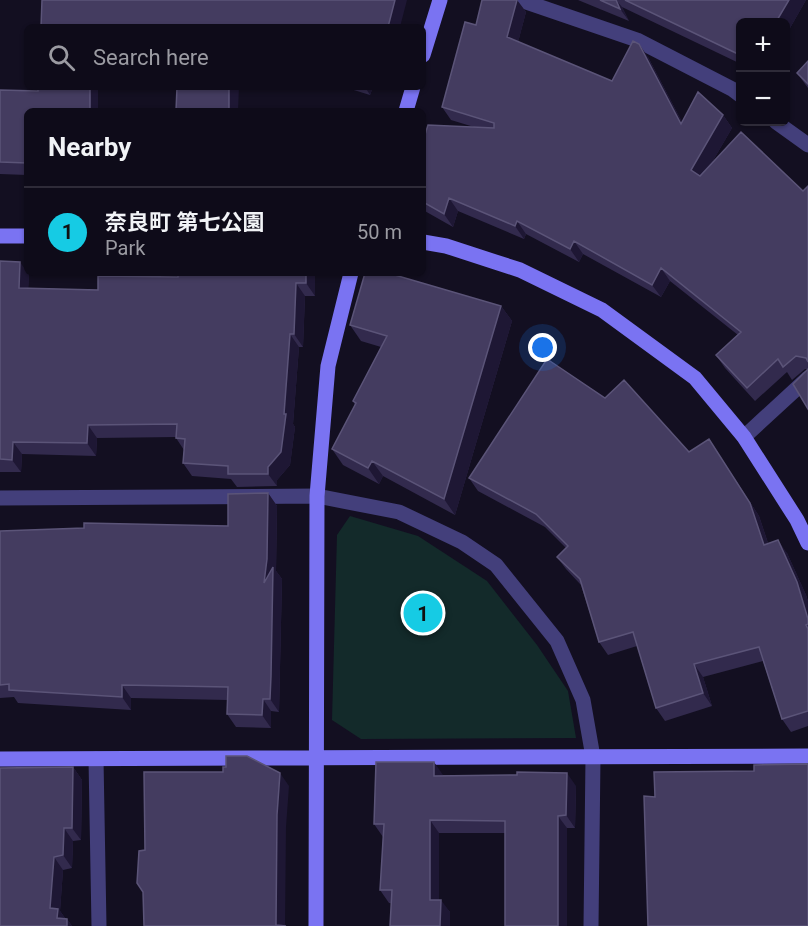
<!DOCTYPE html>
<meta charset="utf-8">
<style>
:root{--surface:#0e0b19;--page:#171422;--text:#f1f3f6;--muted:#9b9ba2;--line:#2e2b38;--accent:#16cbe4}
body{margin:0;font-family:Roboto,"Noto Sans JP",sans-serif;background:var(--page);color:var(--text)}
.controls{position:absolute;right:18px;top:18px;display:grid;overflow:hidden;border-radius:9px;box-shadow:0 2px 4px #0004}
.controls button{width:54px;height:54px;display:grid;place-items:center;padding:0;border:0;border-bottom:2px solid var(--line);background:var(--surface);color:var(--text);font:30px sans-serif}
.you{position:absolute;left:543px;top:348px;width:21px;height:21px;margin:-15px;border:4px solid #fff;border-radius:50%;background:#1a73e8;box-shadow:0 0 0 9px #1a73e833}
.badge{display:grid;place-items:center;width:39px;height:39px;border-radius:50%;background:var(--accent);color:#111;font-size:20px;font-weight:700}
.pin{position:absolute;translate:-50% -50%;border:3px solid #fff;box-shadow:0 2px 6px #0006}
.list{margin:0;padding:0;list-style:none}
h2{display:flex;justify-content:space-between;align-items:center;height:78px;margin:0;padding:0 24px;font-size:26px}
h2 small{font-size:20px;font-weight:400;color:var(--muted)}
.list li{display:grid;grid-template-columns:39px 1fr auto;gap:18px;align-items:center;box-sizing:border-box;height:90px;padding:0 24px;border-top:2px solid var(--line)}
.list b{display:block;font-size:22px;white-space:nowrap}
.list p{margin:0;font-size:20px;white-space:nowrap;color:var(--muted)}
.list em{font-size:20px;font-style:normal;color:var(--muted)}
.icon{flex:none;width:33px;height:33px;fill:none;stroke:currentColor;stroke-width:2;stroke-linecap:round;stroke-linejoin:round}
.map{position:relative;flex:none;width:808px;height:926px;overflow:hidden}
.search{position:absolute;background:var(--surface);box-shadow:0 2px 4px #0004;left:24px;top:24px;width:402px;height:66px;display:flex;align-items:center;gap:15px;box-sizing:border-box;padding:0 21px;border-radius:9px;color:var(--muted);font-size:22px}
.panel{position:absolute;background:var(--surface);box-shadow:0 2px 4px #0004;left:24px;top:108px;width:402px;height:168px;border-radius:9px}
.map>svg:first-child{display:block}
.green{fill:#132a2a}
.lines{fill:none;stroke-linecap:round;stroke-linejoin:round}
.street{stroke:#433f7b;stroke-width:15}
.secondary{stroke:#7a73f2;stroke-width:15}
.wall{fill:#322a4d}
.shaded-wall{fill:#1e1734}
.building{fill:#443c60;stroke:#5b5478;stroke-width:1.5}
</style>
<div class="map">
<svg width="808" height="926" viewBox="0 0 808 926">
<rect width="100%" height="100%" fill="#130f21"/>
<!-- green -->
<path class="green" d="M350,516L418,536L487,581L537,645L568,691L576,738L361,739L332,720L337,535Z"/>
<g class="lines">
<!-- street -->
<path class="street" d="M520,0L637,40L732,89L740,95
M776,122L808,145
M744,437L808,378
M0,498L317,496L399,512L462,542L496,565L557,641L583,700L593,757L591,926
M96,759L99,926"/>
<!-- secondary -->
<path class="secondary" d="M423,55L440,0
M406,111L413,87
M0,236H27
M423,242L446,246L520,270L602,310L695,378L744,437L797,520L808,543
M0,759L808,756
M316,926L317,496L328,366L351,273"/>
</g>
<!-- wall -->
<path class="wall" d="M517,0L526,12L518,42L612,81L648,57L682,122L723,115L732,128L711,164L803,191L808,186V409V369H805L792,380L787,372L755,401L725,368L716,355L738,335L670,281L661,297L583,254L579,262L526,234L524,239L458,211L453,227L423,210V141L474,127L451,120L442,107L476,25Z
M578,0H806L786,35V22H741V64L622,7L629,21Z
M808,61V88L797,73Z
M38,87H98V111H27V175L0,174V90L38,91Z
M344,87H373L370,95Z
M0,261L28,273L29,275L28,288L98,290L178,277L315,273V296H305L303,347H299L293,424L295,427L290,465L277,480V486L237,487L231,479L192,476L183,463L184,450L176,438V437L97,438L96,456L22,454L21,472H0Z
M501,306L512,321L455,515L383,476L379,484L343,465L332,449L355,405L353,401L381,347L361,341L350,325Z
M709,439L759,516L768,543L787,553L806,595L808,601V726L791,732L782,719L763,661L703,677L712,706L665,721L656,708L637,646L608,655L599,642L581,585L566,569L557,557L566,548L545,527L478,491L469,478L689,452Z
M268,493L277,506L276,571L282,579L279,712L271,711V728L236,727L227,714L228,700L131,698V710L18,703L14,697L0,698V531L228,526Z
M73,767L82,780L81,840L73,841L72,868L63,870L60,911L65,918L67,919L72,926H0Z
M443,775L576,786L575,828H567V926H505V833H439V900L450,912L389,903L380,890L383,837L374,824Z"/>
<!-- shaded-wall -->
<path class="shaded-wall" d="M395,0H407L400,27H388Z
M517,0L526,12L516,50L507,37Z
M616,0L622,7L629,21L620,9Z
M789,0H806L786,35V22H776Z
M639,44L648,57L690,137L681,124Z
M90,87H98V111H90Z
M229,87H239L238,111H229Z
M365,87H373L370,95Z
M723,115L732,128L700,183L691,170Z
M449,198L458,211L453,227L444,214Z
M517,221L526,234L524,239L515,226Z
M574,241L583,254L579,262L570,249Z
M20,262L29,275L28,301L19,288Z
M661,268L670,281L661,297L652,285Z
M306,273H315V296L306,283Z
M296,283L305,296L303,347L294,334Z
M501,306L512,321L455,515L444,499Z
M290,334L299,347L293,424L295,427L290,465L277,480V486L268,474V467L284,414Z
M88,425L97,438L96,456L87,443Z
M709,439L759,516L773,558L764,545Z
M13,442L22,454L21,472L12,460Z
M372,461L383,476L379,484L368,468Z
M268,493L277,506L276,571L282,579L279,712L270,699L264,583Z
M778,540L787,553L806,595L808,601V619Z
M694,664L703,677L712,706L703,693Z
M122,685L131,698V710L122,697Z
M263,699L271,711V728L262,715Z
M434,762L443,775V788L434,776Z
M73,767L82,780L81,840L72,828Z
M280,773L289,786L286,827L285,926L276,925L277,815Z
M567,773L576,786L575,828L566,815Z
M558,816L567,828V926H558Z
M430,820L439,833V913L430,900Z
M64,828L73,841L72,868L63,855Z
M54,857L63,870L60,911L67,921L63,926L50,908Z
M441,900L450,912V926H440Z
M67,919L72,926H67Z"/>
<!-- building -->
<path class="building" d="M42,0H395L388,27H41Z
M482,0H517L507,37L612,81L633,41L639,44L681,124L698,92L723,115L691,170L700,176L741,132L803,191L808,186V362L806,358L796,356L783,367L778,359L747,388L716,355L741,332L661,268L652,285L574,241L570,249L517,221L515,226L449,198L444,214L423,202V141L428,125L494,128V123L442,107L465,22L476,25Z
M600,0H616L620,9Z
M625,0H789L776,22H741V51L738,54Z
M808,61V84L797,73Z
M38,87H90V111H27V163L0,162V90L38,91Z
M177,87H229V111H176Z
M0,261L20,262L19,288L98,290V276L178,277V273H306V283H296L294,334H290L284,414H286L281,452L268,467V474H228V466L183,463L185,439L176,438L177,424L88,425L87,443L13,442L12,460L0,459Z
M365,273H388L501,306L444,499L372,461L368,468L332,449L356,403L353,401L387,336L350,325Z
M547,359L605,398L624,380L689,452L709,439L750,503L764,545L778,540L797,582L808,619V624L806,625L808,629V711L782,719L759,647L694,664L703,693L656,708L633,632L599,642L580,579L557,557L568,546L536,514L469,478Z
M808,369V409L793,384Z
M268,493L267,559L264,583L273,567L271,676L270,699H263L262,715L227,714L228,687L122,685V697L9,690V684L0,685V531L84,528V523L228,526V494Z
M226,756H247L280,773L277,815L276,925L286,926H144L143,892L137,883L139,851L145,850L144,772H223V767H226Z
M376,762H434V776L517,775V772L567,773L566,815L558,816V926H505V821L430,820V900H441L440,926H390L392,890H380L384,824H374Z
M808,764V926H648L644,796L655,797L654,772L754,771V765Z
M73,767L72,828H64L63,855L54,857L50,908L58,909L57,918L67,919V926H0V768Z"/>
</svg>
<div class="controls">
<button>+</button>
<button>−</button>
</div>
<div class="you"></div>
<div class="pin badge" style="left:423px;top:613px">1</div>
<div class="search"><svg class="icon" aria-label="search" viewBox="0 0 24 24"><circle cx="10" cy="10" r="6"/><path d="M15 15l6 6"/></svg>Search here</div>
<section class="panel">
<h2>Nearby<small></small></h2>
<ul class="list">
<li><span class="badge">1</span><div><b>奈良町 第七公園</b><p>Park</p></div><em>50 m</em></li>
</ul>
</section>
</div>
